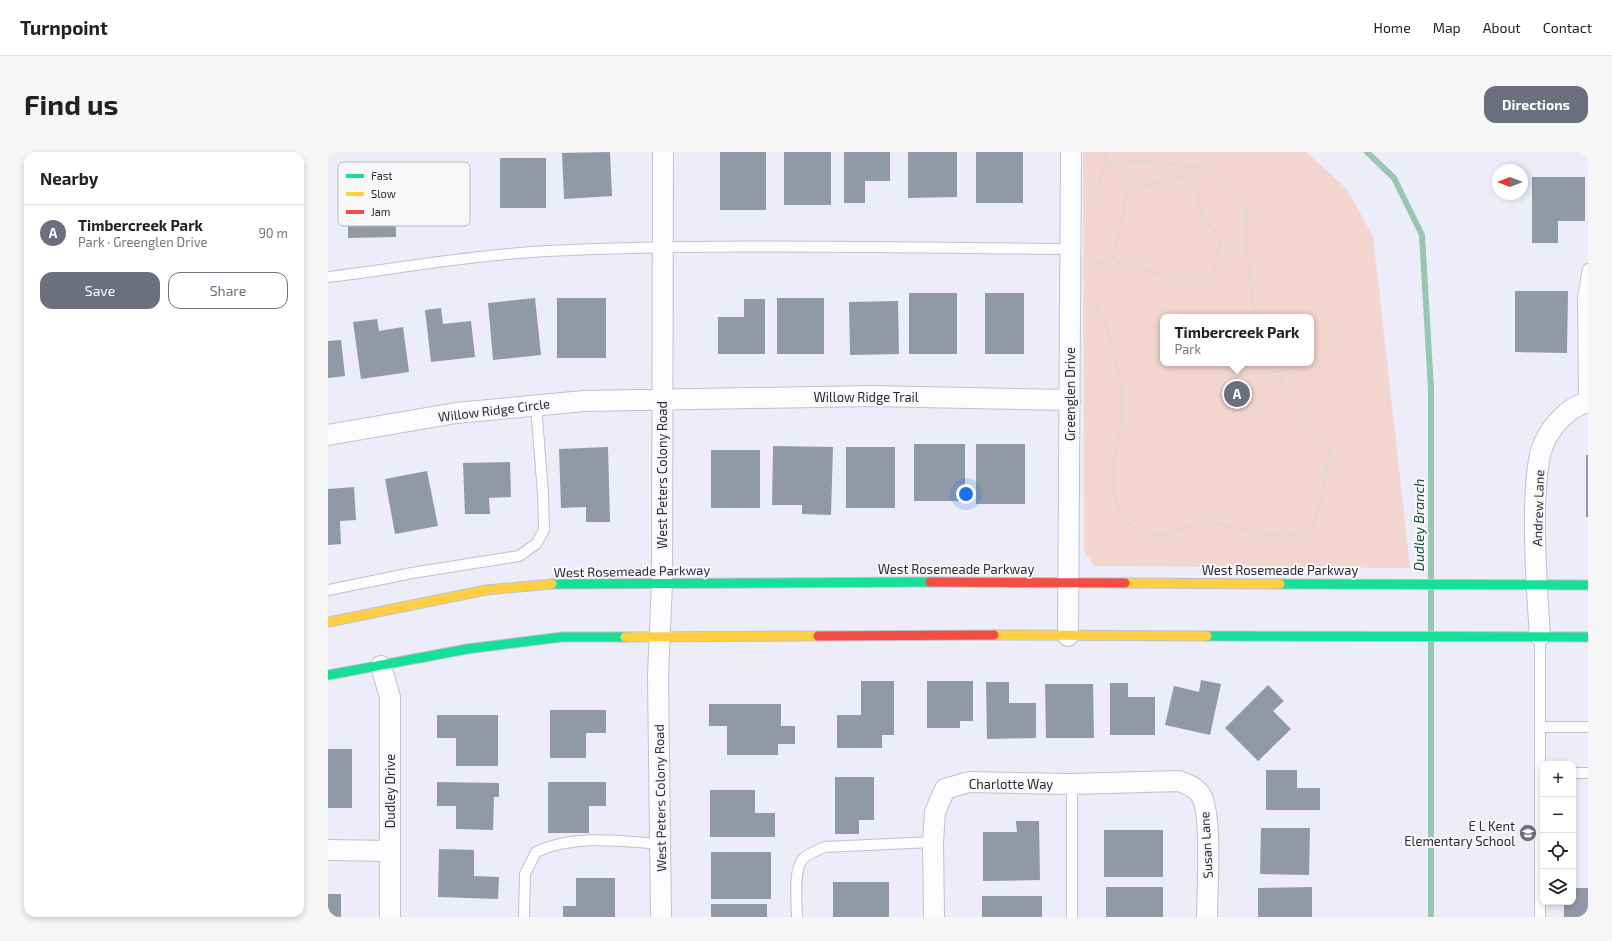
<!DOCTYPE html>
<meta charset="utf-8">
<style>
:root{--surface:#fff;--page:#f6f6f6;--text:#222;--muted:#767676;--line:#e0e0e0;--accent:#6d6f7e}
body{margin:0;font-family:"Exo 2",sans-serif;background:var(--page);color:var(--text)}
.controls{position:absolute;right:12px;bottom:12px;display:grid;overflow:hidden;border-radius:8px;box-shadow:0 2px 6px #0003}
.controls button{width:36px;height:36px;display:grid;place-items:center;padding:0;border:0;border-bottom:1px solid var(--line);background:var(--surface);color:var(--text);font:20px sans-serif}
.compass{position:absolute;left:1164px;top:12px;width:36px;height:36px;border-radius:50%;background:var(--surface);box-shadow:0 2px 6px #0003;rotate:270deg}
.you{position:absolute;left:638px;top:342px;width:14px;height:14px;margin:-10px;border:3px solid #fff;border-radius:50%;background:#1a73e8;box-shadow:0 0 0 6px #1a73e833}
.badge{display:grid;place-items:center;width:26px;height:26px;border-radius:50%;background:var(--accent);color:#fff;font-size:13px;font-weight:700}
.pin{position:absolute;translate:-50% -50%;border:2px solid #fff;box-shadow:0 1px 4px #0006}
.popup{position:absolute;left:832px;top:162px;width:154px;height:52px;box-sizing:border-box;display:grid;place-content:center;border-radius:8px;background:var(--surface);filter:drop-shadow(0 1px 3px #0005);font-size:13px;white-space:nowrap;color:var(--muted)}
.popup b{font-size:15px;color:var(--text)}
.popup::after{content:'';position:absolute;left:50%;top:100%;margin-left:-8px;border:8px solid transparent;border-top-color:var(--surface)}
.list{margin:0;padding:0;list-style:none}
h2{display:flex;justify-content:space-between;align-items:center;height:52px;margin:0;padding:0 16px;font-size:17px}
h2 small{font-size:13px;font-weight:400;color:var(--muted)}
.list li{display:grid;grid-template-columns:26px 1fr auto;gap:12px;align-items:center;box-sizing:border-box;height:56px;padding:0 16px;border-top:1px solid var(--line)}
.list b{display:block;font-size:15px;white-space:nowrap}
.list p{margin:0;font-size:13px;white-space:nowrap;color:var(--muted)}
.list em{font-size:13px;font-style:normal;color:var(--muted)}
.actions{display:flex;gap:8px;padding:12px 16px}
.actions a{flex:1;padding:9px 0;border:1px solid var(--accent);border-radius:12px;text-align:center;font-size:14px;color:var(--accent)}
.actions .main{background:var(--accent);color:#fff}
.icon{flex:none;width:22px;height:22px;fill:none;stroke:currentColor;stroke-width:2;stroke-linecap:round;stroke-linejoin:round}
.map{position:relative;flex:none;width:1260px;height:765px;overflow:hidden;border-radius:12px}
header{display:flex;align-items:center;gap:24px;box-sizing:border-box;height:56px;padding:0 20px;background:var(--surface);border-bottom:1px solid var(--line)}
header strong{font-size:19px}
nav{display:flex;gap:22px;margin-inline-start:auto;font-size:14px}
.intro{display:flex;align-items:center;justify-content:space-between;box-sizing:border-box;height:96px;padding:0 24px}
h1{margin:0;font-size:28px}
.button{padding:10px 18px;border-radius:12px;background:var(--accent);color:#fff;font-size:14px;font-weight:700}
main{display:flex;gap:24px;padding:0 24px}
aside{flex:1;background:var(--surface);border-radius:12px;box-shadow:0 2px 6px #0003}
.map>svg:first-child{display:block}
.green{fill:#f3d5d0;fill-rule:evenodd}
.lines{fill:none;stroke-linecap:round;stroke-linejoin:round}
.stream{stroke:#95c7b1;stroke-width:6}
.building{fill:#9198a6}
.lane-casing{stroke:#bfc1cf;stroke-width:12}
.street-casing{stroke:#bfc1cf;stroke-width:22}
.fast-casing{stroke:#bfc1cf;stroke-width:11}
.slow-casing{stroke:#bfc1cf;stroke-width:11}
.jam-casing{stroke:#bfc1cf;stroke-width:11}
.path{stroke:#d6d6d9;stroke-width:2.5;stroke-dasharray:2 2;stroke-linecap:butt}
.lane{stroke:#fcfcfe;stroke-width:10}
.street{stroke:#fcfcfe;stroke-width:20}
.fast{stroke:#16e098;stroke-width:9}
.slow{stroke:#ffcf43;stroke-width:9}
.jam{stroke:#f24e42;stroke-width:9}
.labels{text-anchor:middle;stroke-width:4;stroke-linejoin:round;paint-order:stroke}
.street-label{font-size:13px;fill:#292b3d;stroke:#f8f8f8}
.poi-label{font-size:13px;fill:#292b3d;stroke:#f8f8f8;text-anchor:end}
.water-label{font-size:14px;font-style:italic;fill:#174e35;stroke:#f8f8f8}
.key{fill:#f8f8f8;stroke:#babac0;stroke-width:1}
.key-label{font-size:11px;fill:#292b3d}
</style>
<header>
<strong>Turnpoint</strong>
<nav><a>Home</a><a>Map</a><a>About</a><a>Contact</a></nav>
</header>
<div class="intro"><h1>Find us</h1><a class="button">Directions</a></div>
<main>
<aside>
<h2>Nearby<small></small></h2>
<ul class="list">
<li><span class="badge">A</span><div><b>Timbercreek Park</b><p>Park · Greenglen Drive</p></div><em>90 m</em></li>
</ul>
<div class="actions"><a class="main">Save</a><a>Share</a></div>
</aside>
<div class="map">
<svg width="1260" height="765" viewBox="0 0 1260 765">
<rect width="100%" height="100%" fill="#ecedf8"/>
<!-- green -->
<path class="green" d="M755,0H978L1018,36L1045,84L1082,416L766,414L756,399ZM835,165H983V211H835Z"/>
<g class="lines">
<!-- stream -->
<path class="stream" d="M1039,0L1066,26L1094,83L1103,237V765"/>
</g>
<!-- building -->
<path class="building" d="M282,0L284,44L236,47L234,1Z
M392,0H438V58H392Z
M456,0H503V53H456Z
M516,0H562V29H537V51H516Z
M580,0H629V45L580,46Z
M648,0H695V51H648Z
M172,6H218V56H172Z
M134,11L138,69L94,72L90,14Z
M67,22L68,85L20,86V23Z
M1204,25H1257V69H1230V91H1204Z
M1187,139H1240L1239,201L1187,200Z
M581,141H629V202H581Z
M657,141H696V202H657Z
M207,146L213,203L165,208L160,151Z
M229,146H278V206H229Z
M449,146H496V202H449Z
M416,147H437V202H390V165H416Z
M570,149L571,202L522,203L521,150Z
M113,156L115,172L143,169L147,205L103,210L97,158Z
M49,167L51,179L75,175L81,220L33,227L25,170Z
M13,188L17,224L0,226V189Z
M586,292H637V349H586Z
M648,292H697V352H648Z
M445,294L505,295L503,363L474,362V353H444Z
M280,295L282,370H258V355L233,356L231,297Z
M518,295H567V356H518Z
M383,298H432V356H383Z
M1258,303H1260V365H1258Z
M182,310L183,345L161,346L162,362H137L135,311Z
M99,319L110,374L67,382L57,327Z
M26,335L28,368L12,369L13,392L0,393V337Z
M873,528L893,532L882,583L837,573L846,534L871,540Z
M533,529H566V583H554V596H509V563H533Z
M599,529H645V569H632V576H599Z
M658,530H681V551H708V586L659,587Z
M782,531H800V545H827V583H782Z
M717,532H765L766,586H718Z
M940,533L956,549L945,559L963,577L930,609L897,576Z
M381,552H453V574H467V592H450V603H399V574H381Z
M222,558H278V581H258V606H222Z
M109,563H170V614H128V586H109Z
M0,597H24V656H0Z
M938,618H969V636H992V658H938Z
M507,625H546V668H531V682H507Z
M109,630L171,631V645H166L165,678L128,677V654H109Z
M220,630H278V654H261V681H220Z
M382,638H427V661H447V685H382Z
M688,669H711L712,728L655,729V680H689Z
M933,676H982L981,723L932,722Z
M776,678H835V725H776Z
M111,697L146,698V724L171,725L170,747L110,745Z
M383,700H443V747H383Z
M248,726H287V765H235V754H248Z
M505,730H561V765H505Z
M778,735H835V765H778Z
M984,735V765H930V736Z
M1245,736H1260V765H1236V750H1245Z
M0,742H13V765H0Z
M654,744H714V765H654Z
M383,752H439V765H383Z"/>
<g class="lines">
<defs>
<path id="lane" d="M0,125C73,116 146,103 219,99C394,91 569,96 743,97
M1256,251L1255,145L1260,117
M0,438L84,421L191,404L208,392L216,378L215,342L208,253
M1213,575H1260
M1245,621H1260
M744,632V765
M196,765L197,722L208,700C248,682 291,689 333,692
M469,765C469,751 465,717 475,707C481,701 489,698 497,695L605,690
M1212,765V484"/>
<path id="street" d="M0,283L128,261L256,249L543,244L742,248
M740,484L743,0
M1212,484C1209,442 1206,399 1207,356C1208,338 1208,317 1213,299C1220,277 1238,256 1260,250
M53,514L62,545V765
M0,698L62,699
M333,765L330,523L334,431L335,0
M606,765L605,690L607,660L617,637L641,630L744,632L851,629C859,632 867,635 872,642C885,658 879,741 879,765"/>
<path id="fast" d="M224,432L602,430
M952,432L1260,433
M879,484L1260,485
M0,523L139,497L234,485H297"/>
<path id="slow" d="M797,431L952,432
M0,470L158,438L224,432
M666,483L879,484
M297,485L490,484"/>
<path id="jam" d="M602,430L797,431
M490,484L666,483"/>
</defs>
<!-- lane casing -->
<use href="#lane" class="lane-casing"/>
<!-- street casing -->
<use href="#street" class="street-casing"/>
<!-- fast casing -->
<use href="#fast" class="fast-casing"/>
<!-- slow casing -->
<use href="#slow" class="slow-casing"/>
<!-- jam casing -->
<use href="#jam" class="jam-casing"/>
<!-- path -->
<path class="path" d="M1151,0H1152
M778,12L817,9L877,16L919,57V103L927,165
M764,47L778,12V0
M762,112L784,109L839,124L858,137L885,125L893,85L875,69L869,40L854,24L799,39L795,65L784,109
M764,144C781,178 795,222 794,260C792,299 775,322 793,361C795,364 799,370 802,373C808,378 826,383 834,383C838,383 844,379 848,378C857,375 868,372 877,371C904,370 959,397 983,375C992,367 999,314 1002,299L957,237L945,211"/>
<!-- lane -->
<use href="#lane" class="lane"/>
<!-- street -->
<use href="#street" class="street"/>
<!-- fast -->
<use href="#fast" class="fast"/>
<!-- slow -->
<use href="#slow" class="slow"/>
<!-- jam -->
<use href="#jam" class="jam"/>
</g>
<!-- icons -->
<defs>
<symbol id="school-disc" viewBox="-11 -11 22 22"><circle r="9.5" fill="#6d6f7e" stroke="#f8f8f8"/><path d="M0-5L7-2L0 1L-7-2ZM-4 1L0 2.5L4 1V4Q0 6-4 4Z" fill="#fff"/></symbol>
</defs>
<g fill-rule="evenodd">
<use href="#school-disc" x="1190" y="671" width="20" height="20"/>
</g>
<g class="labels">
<!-- street labels -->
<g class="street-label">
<text transform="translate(742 242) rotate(-90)" y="5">Greenglen Drive</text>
<text x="538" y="250">Willow Ridge Trail</text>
<text transform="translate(166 258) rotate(-7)" y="5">Willow Ridge Circle</text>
<text transform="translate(334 323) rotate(-90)" y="5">West Peters Colony Road</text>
<text transform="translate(1210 356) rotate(-88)" y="5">Andrew Lane</text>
<text x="628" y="422">West Rosemeade Parkway</text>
<text x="952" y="423">West Rosemeade Parkway</text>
<text transform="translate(304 419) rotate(-1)" y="5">West Rosemeade Parkway</text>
<text x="683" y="637">Charlotte Way</text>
<text transform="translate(62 639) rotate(-90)" y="5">Dudley Drive</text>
<text transform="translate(332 646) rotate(-91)" y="5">West Peters Colony Road</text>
<text transform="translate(878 693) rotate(-93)" y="5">Susan Lane</text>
</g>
<!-- poi labels -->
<g class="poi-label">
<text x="1187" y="679">E L Kent<tspan x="1187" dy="15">Elementary School</tspan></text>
</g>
<!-- water labels -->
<g class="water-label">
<text transform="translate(1091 373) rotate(-90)" y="5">Dudley Branch</text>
</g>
</g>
<!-- legend -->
<rect x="10" y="10" width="132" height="64" rx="6" class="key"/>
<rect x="18" y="22" width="18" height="4" fill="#16e098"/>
<rect x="18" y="40" width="18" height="4" fill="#ffcf43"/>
<rect x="18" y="58" width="18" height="4" fill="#f24e42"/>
<g class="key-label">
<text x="43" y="28">Fast</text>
<text x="43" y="46">Slow</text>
<text x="43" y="64">Jam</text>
</g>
</svg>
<div class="controls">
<button>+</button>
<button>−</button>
<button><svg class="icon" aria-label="locate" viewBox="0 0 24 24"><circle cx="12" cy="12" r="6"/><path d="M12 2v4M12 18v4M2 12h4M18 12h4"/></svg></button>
<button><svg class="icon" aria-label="layers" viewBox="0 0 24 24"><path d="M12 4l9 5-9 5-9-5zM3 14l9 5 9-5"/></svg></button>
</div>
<svg class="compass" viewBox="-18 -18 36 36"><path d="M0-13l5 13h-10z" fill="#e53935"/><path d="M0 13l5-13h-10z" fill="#767676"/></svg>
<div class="you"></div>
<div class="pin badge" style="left:909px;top:242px">A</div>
<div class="popup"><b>Timbercreek Park</b>Park</div>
</div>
</main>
